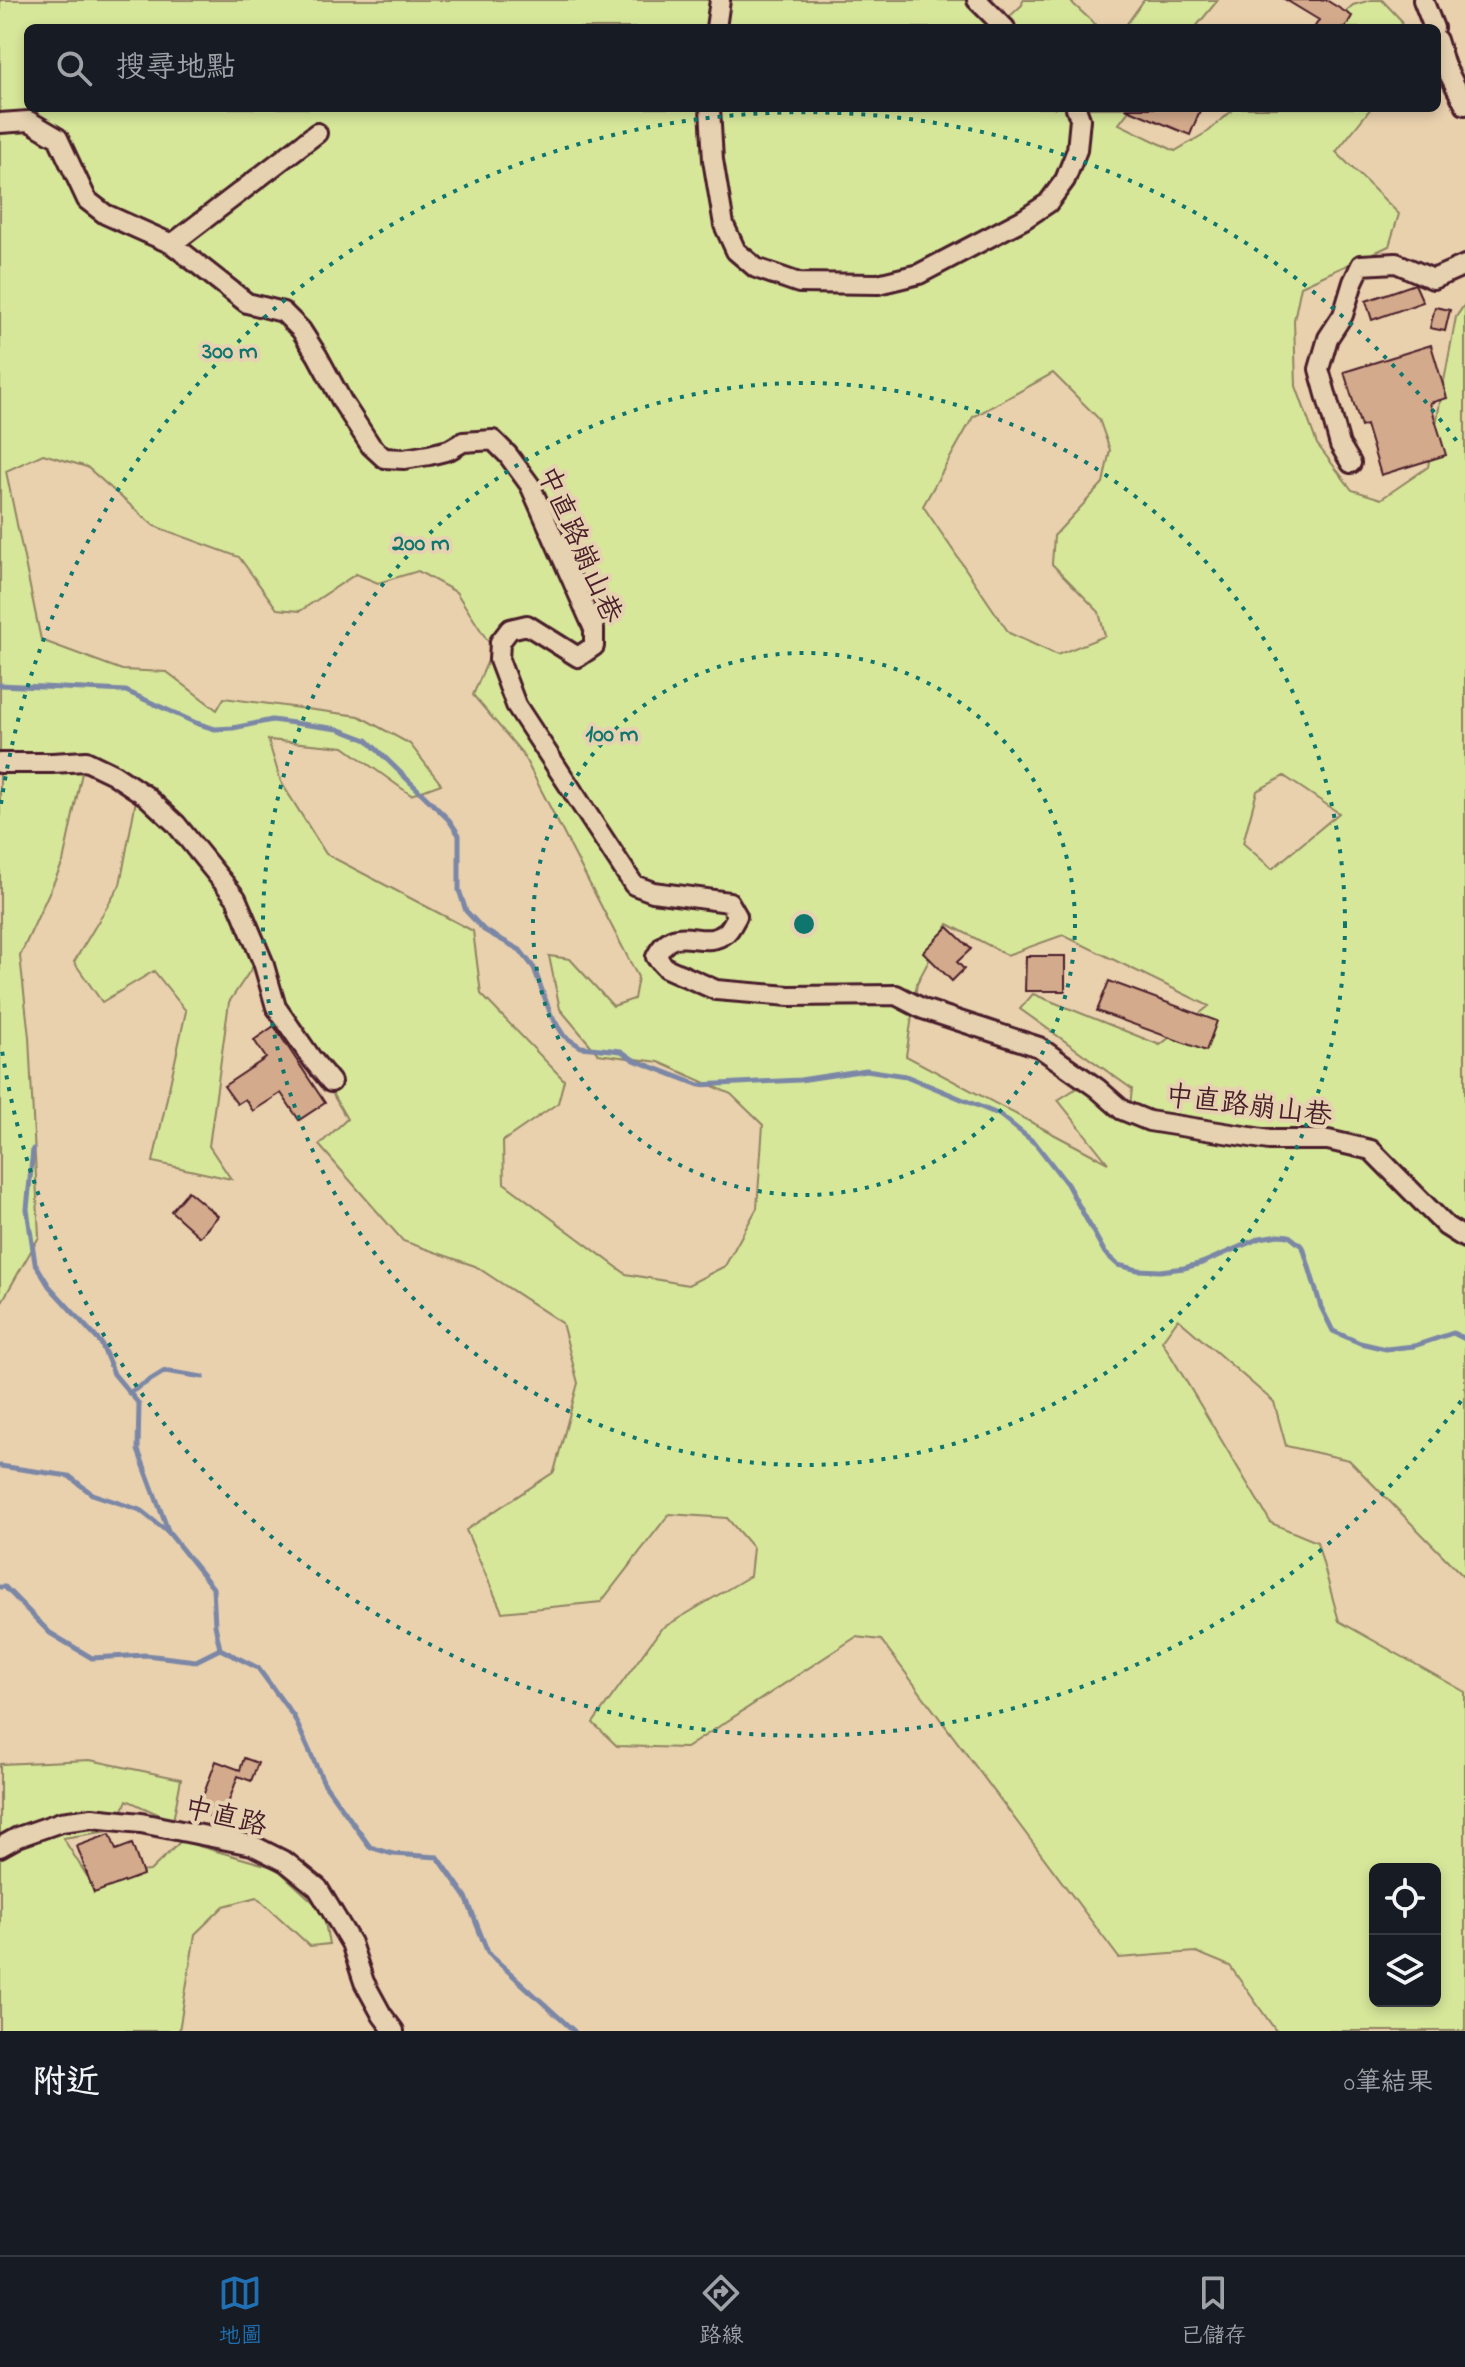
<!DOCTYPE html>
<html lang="zh-TW">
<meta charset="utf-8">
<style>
:root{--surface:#171b24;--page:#20242c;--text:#f1f3f6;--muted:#9ea1a6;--line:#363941;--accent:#1f6fb2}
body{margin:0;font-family:"Indie Flower","LXGW WenKai TC",sans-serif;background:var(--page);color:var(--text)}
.controls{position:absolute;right:24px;bottom:24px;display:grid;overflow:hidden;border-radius:12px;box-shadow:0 4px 12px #0003}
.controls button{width:72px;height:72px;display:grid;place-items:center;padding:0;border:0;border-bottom:2px solid var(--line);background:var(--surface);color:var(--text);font:40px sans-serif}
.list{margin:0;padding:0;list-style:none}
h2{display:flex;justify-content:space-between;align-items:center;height:104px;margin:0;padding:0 32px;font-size:34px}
h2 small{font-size:26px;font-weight:400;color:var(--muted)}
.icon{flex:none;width:44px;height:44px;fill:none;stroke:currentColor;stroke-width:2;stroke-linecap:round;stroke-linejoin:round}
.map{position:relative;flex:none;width:1465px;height:2031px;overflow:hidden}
.search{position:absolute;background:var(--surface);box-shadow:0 4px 12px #0003;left:24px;right:24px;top:24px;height:88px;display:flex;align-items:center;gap:20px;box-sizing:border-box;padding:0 28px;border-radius:12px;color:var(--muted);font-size:30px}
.sheet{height:224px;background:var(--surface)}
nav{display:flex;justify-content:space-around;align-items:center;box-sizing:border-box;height:112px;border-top:2px solid var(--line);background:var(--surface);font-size:22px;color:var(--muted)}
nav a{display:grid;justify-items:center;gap:4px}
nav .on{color:var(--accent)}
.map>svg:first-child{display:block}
.green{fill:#d6e79a;stroke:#908362;stroke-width:2;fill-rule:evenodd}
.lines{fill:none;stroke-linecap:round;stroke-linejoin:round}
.stream{stroke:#7b87a6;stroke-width:5}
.building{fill:#d3aa8c;stroke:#4a1f2b;stroke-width:2}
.minor-casing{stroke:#4a1f2b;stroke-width:24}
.minor{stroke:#e6d2b0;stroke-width:18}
.ring{fill:none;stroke:#0f766e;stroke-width:4;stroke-dasharray:4 8}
.labels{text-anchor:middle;stroke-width:8;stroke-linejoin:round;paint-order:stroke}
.street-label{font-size:28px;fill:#4a1f2b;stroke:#e6d2b0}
.centre{fill:#0f766e;stroke:#e6d2b0;stroke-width:4}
.ring-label{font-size:24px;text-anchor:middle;font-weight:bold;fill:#0f766e;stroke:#e6d2b0;stroke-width:8;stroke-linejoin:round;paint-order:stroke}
</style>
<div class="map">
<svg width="1465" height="2031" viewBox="0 0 1465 2031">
<rect width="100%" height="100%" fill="#e9d1ae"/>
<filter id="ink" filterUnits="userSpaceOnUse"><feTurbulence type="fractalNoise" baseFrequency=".0125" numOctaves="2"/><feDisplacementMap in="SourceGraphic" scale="16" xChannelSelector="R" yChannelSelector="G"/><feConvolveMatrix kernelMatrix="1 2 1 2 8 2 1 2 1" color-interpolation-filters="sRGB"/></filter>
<g filter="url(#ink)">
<!-- green -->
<path class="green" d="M0,0H965L985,18L1006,20L1022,5L1023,0H1069L1099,28H28V108H1131L1119,124L1175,151L1209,131L1235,108H1371L1336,152L1399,214L1389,246L1301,286L1294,320L1296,386L1317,444L1352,490L1381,499L1428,467L1456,317L1465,304V1578L1349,1460L1286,1446L1274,1402L1178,1319L1162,1341L1271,1523L1317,1542L1339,1621L1465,1692V2031H1276L1230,1966L1196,1952L1119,1958L881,1640L856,1637L686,1748L617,1746L593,1723L661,1629L750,1576L753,1548L727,1518L669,1514L601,1602L502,1612L466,1530L554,1472L578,1383L562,1323L475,1266L403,1241L319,1145L347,1119L256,962L229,1002L209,1146L231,1179L153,1162L186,1011L154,971L102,1002L74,962L120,885L140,779L84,763L63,862L20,956L29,1037L39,1237L0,1305ZM1053,373L1099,419L1110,450L1103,483L1054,536L1052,564L1099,612L1105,636L1057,655L1009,633L923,506L973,417ZM43,454L87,467L154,526L239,557L277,609L300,611L356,574L378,583L418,571L456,592L493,649L473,695L522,753L638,977L634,999L613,1006L570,959L549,956L560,1009L598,1054L659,1062L731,1094L763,1125L757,1208L725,1266L688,1285L626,1274L504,1183L503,1141L558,1103L564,1080L481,994L473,931L326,854L281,782L268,740L344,747L411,795L441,784L410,744L359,716L224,698L217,710L167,672L122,670L41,640L6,471ZM1284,776L1339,813L1272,869L1243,843L1257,791ZM948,924L1007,955L1063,935L1209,1006L1160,1045L1033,994L1020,1009L1132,1089L1130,1106L1088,1081L1058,1100L1108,1163L906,1056L917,983ZM1375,1869H1435V2001H1375Z
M1144,0H1218L1195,28H1124Z
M1371,0H1382L1401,20L1402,28H1327L1353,5Z
M90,1760L181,1779L173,1821L127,1800L115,1830L63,1838L87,1876L150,1871L181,1841L276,1868L323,1911L329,1944L310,1946L257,1897L224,1906L195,1934L179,2031H0V1764Z"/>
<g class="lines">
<!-- stream -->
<path class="stream" d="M0,685L126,691L196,723L215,729L233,728L272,720L338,729L367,740L449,820L459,835V890L466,911L484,930L520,950L534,968L551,1015L564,1036L581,1047L621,1051L634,1060L699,1085L800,1080L866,1070L906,1076L1000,1115L1036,1144L1067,1184L1105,1253L1118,1265L1138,1270L1160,1271L1184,1268L1202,1263L1260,1238L1279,1235L1289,1236L1303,1247L1321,1307L1333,1331L1360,1343L1386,1349L1414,1346L1453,1333L1465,1339
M33,1149L27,1209L35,1263L49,1286L101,1343L114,1374L139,1404L138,1450L169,1533
M129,1393L165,1371L203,1377
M0,1466L69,1476L92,1494L140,1510L169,1533L213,1588L215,1625L220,1649
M0,1587H5L50,1633L92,1658L146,1655L196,1661L220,1649L258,1668L294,1717L324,1783L370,1847L393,1854L438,1857L466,1897L488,1953L574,2031"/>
</g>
<!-- building -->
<path class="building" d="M1286,0H1326L1352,16L1345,28H1314L1319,20Z
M1125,108H1201L1190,135Z
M1415,284L1423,302L1372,320L1366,301Z
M1435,307L1450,310L1445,331L1430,328Z
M1431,345L1447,398L1430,403L1446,455L1381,475L1366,425L1361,427L1344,372Z
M948,927L971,949L957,962L964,969L952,981L923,952Z
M1026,956H1065V991H1025Z
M1109,981L1217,1021L1206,1051L1097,1011Z
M274,1026L325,1103L299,1120L281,1093L253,1111L245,1099L237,1104L224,1086L266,1058L254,1040Z
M188,1191L218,1216L200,1237L171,1211Z
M244,1758L258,1763L251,1781L238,1776L222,1820L197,1812L216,1761L240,1770Z
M110,1834L116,1850L132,1844L143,1875L94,1893L77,1846Z"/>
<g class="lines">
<defs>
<path id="minor" d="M977,0L1005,28
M1423,0L1434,28
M716,28L720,0
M1437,40L1445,66L1465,105
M710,108L713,160L724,225L736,251L756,268L799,283L878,284L919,274L1024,219L1048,203L1065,180L1077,150L1080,119L1076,108
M0,123L29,121L58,138L87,200L105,214L172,244L247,303L283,312L301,330L317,355L343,403L371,446L384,458L404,459L429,455L449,450L463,442L493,440L508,455L530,485L594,629V646L578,657L527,625L510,629L500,642L499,660L516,705L634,885L653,892L729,902L737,916C734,921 731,928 727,932C702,953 675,918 656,957L666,968L716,990L789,996L896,995L923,1009L1039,1047L1097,1088L1122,1110L1149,1121L1269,1140H1328L1371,1150L1446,1226L1465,1238
M172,244L317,133
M1351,463L1340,445L1319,369L1328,338L1343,315L1353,282L1361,265L1396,263L1433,279L1465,265
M0,763H52L86,761L113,774L146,796L176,824L236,898L263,962L276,1007L312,1059L331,1082
M0,1847L18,1837L61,1822L92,1818L141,1823L252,1845L286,1862L318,1888L351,1943L364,1982L382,2015L394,2031"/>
</defs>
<!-- minor casing -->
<use href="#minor" class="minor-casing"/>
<!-- minor -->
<use href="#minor" class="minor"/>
</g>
</g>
<!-- distance rings -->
<g class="ring">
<circle cx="804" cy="924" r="271"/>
<circle cx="804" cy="924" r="541"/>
<path d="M1461 1401A812 812 0 0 1 1 1044M1 804A812 812 0 0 1 1461 447"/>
</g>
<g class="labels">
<!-- street labels -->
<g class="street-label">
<text transform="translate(581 544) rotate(66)" y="10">中直路崩山巷</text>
<text transform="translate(1249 1104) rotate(7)" y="10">中直路崩山巷</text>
<text transform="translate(226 1815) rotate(14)" y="10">中直路</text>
</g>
</g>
<circle cx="804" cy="924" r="12" class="centre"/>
<g class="ring-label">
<text x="230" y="358">300 m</text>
<text x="421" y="550">200 m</text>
<text x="612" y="741">100 m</text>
</g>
</svg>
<div class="controls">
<button><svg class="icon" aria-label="locate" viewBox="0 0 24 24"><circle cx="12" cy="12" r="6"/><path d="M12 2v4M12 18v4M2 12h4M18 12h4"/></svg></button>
<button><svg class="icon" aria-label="layers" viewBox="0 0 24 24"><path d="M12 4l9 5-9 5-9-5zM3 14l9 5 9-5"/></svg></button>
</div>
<div class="search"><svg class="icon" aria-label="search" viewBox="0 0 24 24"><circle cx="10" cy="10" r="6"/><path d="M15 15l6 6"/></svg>搜尋地點</div>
</div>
<section class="sheet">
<h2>附近<small>0筆結果</small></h2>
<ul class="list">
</ul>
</section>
<nav>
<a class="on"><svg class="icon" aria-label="map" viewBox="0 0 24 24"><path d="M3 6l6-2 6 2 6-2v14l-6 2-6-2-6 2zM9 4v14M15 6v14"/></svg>地圖</a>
<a><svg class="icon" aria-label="directions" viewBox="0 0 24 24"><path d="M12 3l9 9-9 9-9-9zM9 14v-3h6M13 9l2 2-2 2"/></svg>路線</a>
<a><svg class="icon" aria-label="saved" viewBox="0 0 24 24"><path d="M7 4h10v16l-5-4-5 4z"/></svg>已儲存</a>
</nav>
